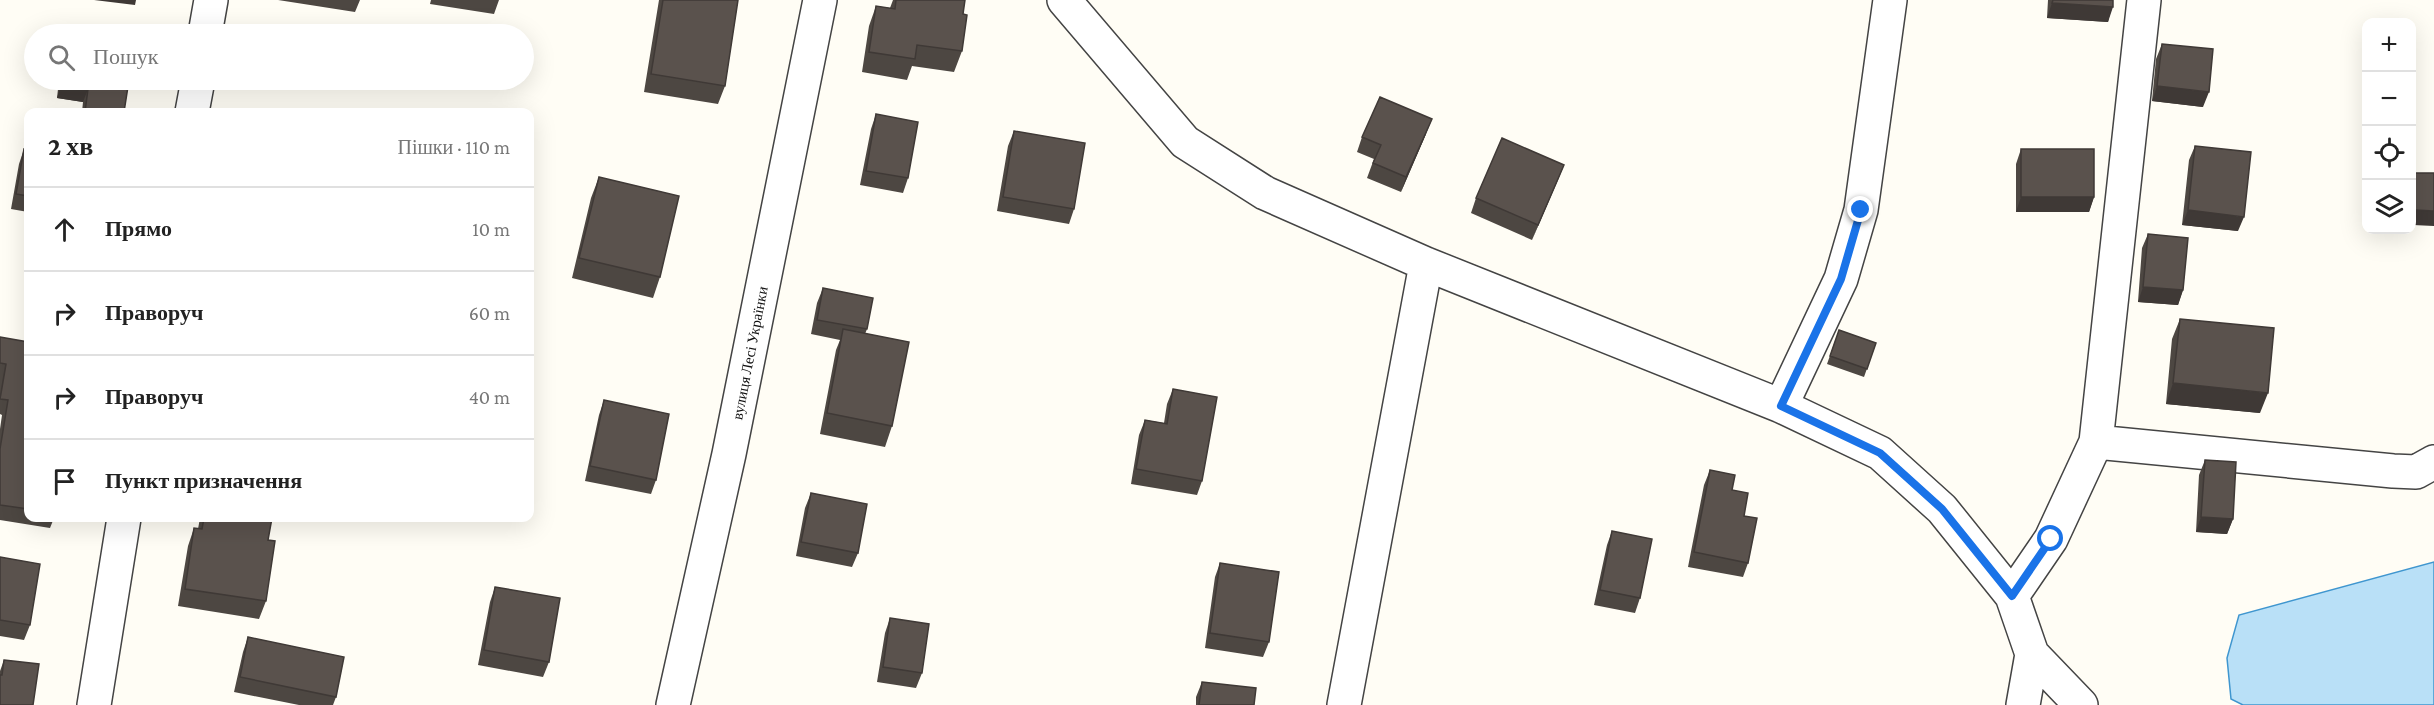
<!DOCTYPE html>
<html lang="uk">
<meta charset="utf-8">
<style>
:root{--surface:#fff;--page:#f6f6f6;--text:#222;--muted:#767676;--line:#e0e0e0}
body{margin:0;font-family:"Crimson Pro",serif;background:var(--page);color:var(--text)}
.controls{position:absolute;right:18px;top:18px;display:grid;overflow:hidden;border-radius:12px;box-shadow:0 6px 24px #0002}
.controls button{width:54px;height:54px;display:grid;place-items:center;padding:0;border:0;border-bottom:2px solid var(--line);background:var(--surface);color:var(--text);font:30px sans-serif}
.stop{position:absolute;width:18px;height:18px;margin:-14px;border:4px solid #1a73e8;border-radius:50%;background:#fff}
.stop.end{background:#1a73e8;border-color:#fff;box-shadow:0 2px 6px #0008}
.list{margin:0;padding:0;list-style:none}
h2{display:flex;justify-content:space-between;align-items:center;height:78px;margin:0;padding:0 24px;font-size:26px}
h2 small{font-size:20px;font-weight:400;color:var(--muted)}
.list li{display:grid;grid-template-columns:39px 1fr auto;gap:18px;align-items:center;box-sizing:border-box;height:84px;padding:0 24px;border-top:2px solid var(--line)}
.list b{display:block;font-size:22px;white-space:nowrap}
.list em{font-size:20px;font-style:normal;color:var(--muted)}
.icon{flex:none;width:33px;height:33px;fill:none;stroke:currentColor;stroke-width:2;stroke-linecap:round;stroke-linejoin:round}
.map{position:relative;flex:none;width:2434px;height:705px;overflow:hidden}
.search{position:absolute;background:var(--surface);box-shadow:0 6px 24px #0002;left:24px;top:24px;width:510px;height:66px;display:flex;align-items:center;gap:15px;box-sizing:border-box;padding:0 21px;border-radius:33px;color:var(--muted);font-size:22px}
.panel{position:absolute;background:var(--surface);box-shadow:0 6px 24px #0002;left:24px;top:108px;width:510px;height:414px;border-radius:12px}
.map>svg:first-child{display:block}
.water{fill:#b9e0f7;stroke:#3f96cf;stroke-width:1.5}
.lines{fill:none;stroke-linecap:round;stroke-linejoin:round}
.minor-casing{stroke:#444;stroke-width:36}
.minor{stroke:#fff;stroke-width:33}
.wall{fill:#4d4742}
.shaded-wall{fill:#3f3936}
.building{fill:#5a524d;stroke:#3f3936;stroke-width:1.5}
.route{stroke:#1a73e8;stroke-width:8}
.labels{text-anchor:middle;stroke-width:6;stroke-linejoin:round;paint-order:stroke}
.street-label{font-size:15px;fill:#111;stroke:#fff}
</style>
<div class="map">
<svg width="2434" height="705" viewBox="0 0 2434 705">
<rect width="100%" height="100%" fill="#fffdf5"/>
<!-- water -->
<path class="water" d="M2434,562V705H2243L2231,699L2227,658L2239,615Z"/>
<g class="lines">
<defs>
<path id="minor" d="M1064,0L1185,142L1265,193L1426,264L1781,406L1880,453L1942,509L2012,596L2032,654L2081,705
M205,34L211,0
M192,112L198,80
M1781,406L1841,279L1861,210L1890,0
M2096,442L2393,471L2416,472L2434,462
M2012,596L2051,539L2096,442L2144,0
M94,705L124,518
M673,705L729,454L820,0
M1344,705L1426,264
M2023,705L2032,654"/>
</defs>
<!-- minor casing -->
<use href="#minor" class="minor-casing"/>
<!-- minor -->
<use href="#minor" class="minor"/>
</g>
<!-- wall -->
<path class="wall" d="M278,0H360L355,12Z
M431,0H499L494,14L430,4Z
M659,0H738L725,86L718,104L644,92Z
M893,0H965L963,14L962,51L954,72L912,66L907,80L862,72L869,26L876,6L890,8Z
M2048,0H2113L2108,22L2047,18Z
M2162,44L2203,107L2152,101L2156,59Z
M59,80H129L124,112H82L83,102L57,98Z
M876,114L908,178L903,193L860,185L871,129Z
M1014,131L1074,209L1069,224L997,211L1008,146Z
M1426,134L1401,192L1367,178L1374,159L1357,152L1362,137Z
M2195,146L2238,231L2182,225L2189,160Z
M24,149L28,150V212L11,209L19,164Z
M2021,149L2094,197L2089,212H2016V164Z
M1564,165L1532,240L1471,213L1476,198Z
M599,177L660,277L653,298L572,278L591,198Z
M2148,234L2183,290L2178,305L2138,302L2142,248Z
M823,288L867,329L865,334L892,426L885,447L820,434L836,350L840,340L811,334L817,303Z
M2180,319L2260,413L2166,404L2172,339Z
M1839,330L1876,343L1864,377L1827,364Z
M0,337L28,342V518H54L50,528L0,520V429L2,415L0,414Z
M1173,389L1202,481L1197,495L1131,484L1139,435L1145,420L1164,423L1167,404Z
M604,400L656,480L651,494L585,481L599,415Z
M2205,460L2233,519L2227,534L2196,532L2199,475Z
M1710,470L1732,490L1744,516L1748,563L1743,577L1688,567L1704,485Z
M811,493L858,553L852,567L796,556L805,508Z
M200,518H272L268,540L266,601L259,619L178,606L188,546L194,528L198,529Z
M1612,531L1640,598L1635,613L1594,605L1607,545Z
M0,557L30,625L24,640L0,636Z
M1220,563L1269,642L1263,657L1205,648L1215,577Z
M495,587L549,662L543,677L478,665L490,602Z
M890,618L922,673L916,688L877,682L885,633Z
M248,637L336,697L333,705H299L234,692L243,652Z
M4,660L0,705V671Z
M1202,682L1254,705H1196V697Z"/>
<!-- shaded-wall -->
<path class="shaded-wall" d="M94,0H136L135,5Z
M2052,3L2113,7L2108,22L2047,18Z
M61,85L88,89L83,102L57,98Z
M2157,86L2209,92L2203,107L2152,101Z
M1432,119L1426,134L1401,192L1406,177Z
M1564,165L1558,180L1532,240L1538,225Z
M2021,197H2094L2089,212H2016Z
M2188,210L2244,217L2238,231L2182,225Z
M2416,210L2434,211V226L2413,225L2412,228V217Z
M2384,230H2411L2410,232L2384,231Z
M2143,287L2183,290L2178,305L2138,302Z
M2173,383L2268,393L2260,413L2166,404Z
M2201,517L2233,519L2227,534L2196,532Z"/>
<!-- building -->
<path class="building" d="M663,0H738L725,86L651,74Z
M896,0H965L963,14L967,15L962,51L917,45L915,59L869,52L876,6L895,9Z
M2053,0H2113V7L2052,3Z
M2162,44L2213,49L2209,92L2157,86Z
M62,80H129L124,112H85L88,89L61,85Z
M1380,97L1432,119L1406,177L1373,163L1381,145L1362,137Z
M876,114L918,122L908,178L866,171Z
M1014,131L1085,143L1074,209L1003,197Z
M1502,138L1564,165L1538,225L1476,198Z
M2195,146L2251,152L2244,217L2188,210Z
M24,149L28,150V196L16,194Z
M2021,149H2094V197H2021Z
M2412,173H2434V211L2416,210V217H2412Z
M599,177L679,196L660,277L579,258Z
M2148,234L2188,238L2183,290L2143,287Z
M823,288L873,298L867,329L817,320Z
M2180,319L2274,328L2268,393L2173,383Z
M843,329L909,342L892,426L827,413Z
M1839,330L1876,343L1867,369L1830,356Z
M0,337L28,342V509L0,505V449L8,400L0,399L6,364L0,363Z
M1173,389L1217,397L1202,481L1136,469L1145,420L1167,424Z
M604,400L669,414L656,480L590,466Z
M2205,460L2236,462L2233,519L2201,517Z
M1710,470L1735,475L1732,490L1748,493L1744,516L1757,518L1748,563L1694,552Z
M811,493L867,504L858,553L801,542Z
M204,518H272L268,540L275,541L266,601L185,589L194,528L202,529Z
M1612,531L1652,539L1640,598L1600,590Z
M0,557L40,564L30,625L0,620Z
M1220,563L1279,572L1269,642L1210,633Z
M495,587L560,598L549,662L484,650Z
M890,618L929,624L922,673L883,667Z
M248,637L344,657L336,697L240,677Z
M4,660L39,664L33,705H0V675H2Z
M1202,682L1256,688L1254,705H1199Z"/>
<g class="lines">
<!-- route -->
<path class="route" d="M1861,210L1841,279L1781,406L1880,453L1942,509L2012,596L2051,539"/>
</g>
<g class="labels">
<!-- street labels -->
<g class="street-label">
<text transform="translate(750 353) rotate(-79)" y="5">вулиця Лесі Українки</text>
</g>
</g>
</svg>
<div class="controls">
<button>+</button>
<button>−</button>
<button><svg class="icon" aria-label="locate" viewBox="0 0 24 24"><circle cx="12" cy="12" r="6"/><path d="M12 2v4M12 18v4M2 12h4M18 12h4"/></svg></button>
<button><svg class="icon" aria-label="layers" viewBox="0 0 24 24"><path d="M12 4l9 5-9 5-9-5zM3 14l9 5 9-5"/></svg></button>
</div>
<div class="stop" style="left:2051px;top:539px"></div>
<div class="stop end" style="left:1861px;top:210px"></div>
<div class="search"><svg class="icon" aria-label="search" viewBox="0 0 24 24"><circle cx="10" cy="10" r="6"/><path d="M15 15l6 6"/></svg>Пошук</div>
<section class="panel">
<h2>2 хв<small>Пішки · 110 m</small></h2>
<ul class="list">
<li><svg class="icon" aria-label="ahead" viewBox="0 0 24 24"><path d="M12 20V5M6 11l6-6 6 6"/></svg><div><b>Прямо</b></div><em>10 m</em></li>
<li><svg class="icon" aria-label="right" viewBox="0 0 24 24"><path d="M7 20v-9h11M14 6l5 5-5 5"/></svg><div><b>Праворуч</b></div><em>60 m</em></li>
<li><svg class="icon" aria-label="right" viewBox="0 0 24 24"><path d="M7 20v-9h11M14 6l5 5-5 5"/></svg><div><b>Праворуч</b></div><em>40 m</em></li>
<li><svg class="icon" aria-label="arrive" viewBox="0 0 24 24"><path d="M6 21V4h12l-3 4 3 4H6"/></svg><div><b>Пункт призначення</b></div></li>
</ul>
</section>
</div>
